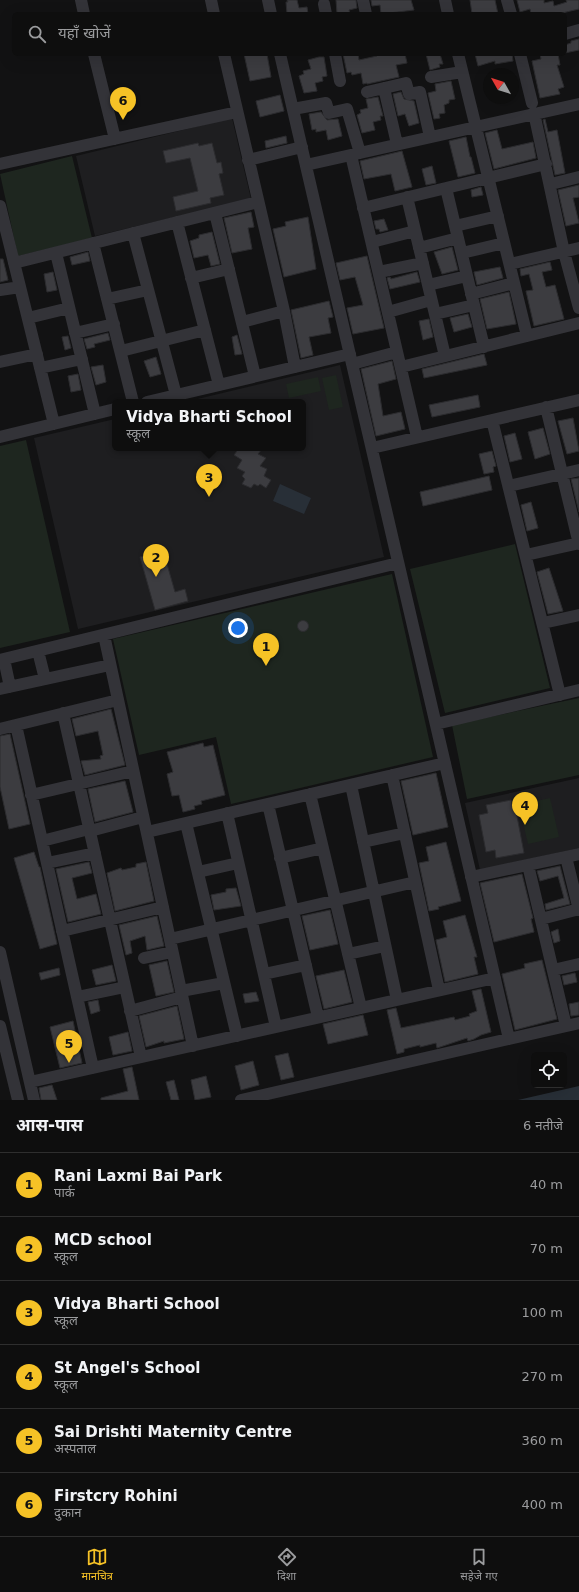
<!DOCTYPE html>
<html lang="hi">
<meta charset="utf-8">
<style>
:root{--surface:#0e0e0e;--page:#1c1c1c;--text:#f1f3f6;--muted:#9b9c9e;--line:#2e2e2e;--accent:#f6c226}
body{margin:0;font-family:"DejaVu Sans","Noto Sans Devanagari",sans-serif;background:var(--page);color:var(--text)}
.controls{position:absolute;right:12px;bottom:12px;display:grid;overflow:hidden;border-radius:6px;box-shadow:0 4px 16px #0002}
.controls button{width:36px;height:36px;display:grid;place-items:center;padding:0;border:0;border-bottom:1px solid var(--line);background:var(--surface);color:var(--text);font:20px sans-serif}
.compass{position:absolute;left:483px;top:68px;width:36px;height:36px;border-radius:50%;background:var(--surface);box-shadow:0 4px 16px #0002;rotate:309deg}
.you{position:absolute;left:238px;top:628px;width:14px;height:14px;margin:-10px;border:3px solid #fff;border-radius:50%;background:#1a73e8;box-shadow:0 0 0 6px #1a73e833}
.badge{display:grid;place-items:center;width:26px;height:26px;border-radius:50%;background:var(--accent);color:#111;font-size:13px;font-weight:700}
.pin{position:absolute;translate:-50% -33px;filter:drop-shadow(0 1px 2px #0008)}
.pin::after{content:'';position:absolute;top:21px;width:14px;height:12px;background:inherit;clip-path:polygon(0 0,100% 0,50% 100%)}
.popup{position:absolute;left:112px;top:399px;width:194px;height:52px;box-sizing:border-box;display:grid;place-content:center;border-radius:6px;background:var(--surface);filter:drop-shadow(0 1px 3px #0005);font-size:13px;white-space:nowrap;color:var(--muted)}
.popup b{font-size:15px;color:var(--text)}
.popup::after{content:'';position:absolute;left:50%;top:100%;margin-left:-8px;border:8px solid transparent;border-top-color:var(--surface)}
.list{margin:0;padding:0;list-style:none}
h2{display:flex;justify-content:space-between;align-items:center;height:52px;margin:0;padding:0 16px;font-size:17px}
h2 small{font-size:13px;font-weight:400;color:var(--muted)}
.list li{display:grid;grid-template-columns:26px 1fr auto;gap:12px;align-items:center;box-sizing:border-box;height:64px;padding:0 16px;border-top:1px solid var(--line)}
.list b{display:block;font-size:15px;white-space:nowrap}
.list p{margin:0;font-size:13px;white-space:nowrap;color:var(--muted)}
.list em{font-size:13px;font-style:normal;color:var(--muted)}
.icon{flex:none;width:22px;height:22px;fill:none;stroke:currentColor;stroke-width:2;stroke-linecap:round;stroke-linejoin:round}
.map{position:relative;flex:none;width:579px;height:1100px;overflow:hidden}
.search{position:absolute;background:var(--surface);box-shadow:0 4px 16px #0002;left:12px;right:12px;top:12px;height:44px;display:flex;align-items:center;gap:10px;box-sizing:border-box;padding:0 14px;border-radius:6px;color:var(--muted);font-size:15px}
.sheet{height:436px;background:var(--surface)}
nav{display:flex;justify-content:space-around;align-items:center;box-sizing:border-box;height:56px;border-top:1px solid var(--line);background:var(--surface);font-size:11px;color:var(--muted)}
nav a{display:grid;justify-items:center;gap:2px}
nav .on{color:var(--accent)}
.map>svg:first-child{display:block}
.built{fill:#1e1e20}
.green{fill:#1e261f}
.water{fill:#282f37}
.building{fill:#3c3c40;stroke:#2c2c2f}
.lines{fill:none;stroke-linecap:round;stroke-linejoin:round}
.minor{stroke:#333338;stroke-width:12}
</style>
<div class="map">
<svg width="579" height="1100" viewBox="0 0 579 1100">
<rect width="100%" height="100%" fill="#121213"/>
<!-- built -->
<path class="built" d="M232,118L251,199L95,236L76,156Z
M340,365L384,557L78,629L34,438L115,419V448H303V402H185Z
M579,778V848L480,870L465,803Z"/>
<!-- green -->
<path class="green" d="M72,156L92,238L18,256L0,174Z
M336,375L343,407L329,410L322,378Z
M318,377L321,391L289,398L286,384Z
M26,440L70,632L0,648V446Z
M515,544L550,688L445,713L410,569Z
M392,574L433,757L231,804L216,737L139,755L113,639Z
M579,698V775L467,799L452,725Z
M550,798L559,837L528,844L519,805Z"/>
<!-- water -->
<path class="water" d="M280,484L311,498L304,514L273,501Z
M579,1086V1100H518Z"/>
<!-- building -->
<path class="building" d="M287,0H297L299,8L307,7L308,14H287L286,2H288Z
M336,0H356L357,8L349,10L350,14H337Z
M371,0H411L414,10L381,14L380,5L372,6Z
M470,0H495L498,14H472Z
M517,0H544V3L553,1L554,6L567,2L566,0H579V9L558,14H531L530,9L520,12Z
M579,39V50L565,53V45L571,43V41Z
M244,54H267L271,77L250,81Z
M343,54H358L359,60L377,56V54H405L407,63L396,65L399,77L367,84V83L363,84L361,73L352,75L351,72L347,73Z
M426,54H440L443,64H439L440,67L430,70Z
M475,54H512L513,61L495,64V61L478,66Z
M540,54H558L560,65H557L564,87L558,89L560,94L540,98L532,61L541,59Z
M319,57H324L327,76L322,77L323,81L315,83L317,91L304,93L299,76L304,74L303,71L311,69L308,60Z
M451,81L455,99L449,100V103L444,105L445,113L439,114L440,118L434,119L428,93L436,91L435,84Z
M401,92L404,99L414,101L419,123L409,126L405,114L398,116L393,94Z
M280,95L284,111L260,117L256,101Z
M378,97L383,116H380L381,120L373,122L375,130L362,133L357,115L361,113L360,110L368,108L366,99Z
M321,112L327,120L338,119L342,136L328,140L326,130L316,132V129L312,130L309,114Z
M545,119L548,132L557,130L565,173L555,175L543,120Z
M497,130L502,149L533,142L536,158L494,169L485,133Z
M286,136L287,143L266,148L265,141Z
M466,137L470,157H471L475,173L458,177L449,141Z
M198,143L199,146L212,143L217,163L221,162L223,173L219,174L224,195L210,198L211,203L176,211L173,197L198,191L190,158L166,163L163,151Z
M402,151L412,187L395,191L391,174L364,179L360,161Z
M432,166L436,183L426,185L422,169Z
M579,185V197L573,198L579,223L566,226L558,190Z
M481,187L483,195L472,197L471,190Z
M251,212L254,227L248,228L252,249L232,253L224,218Z
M308,217L316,269L284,277L273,229L286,226L285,222Z
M384,219L388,230L380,232L379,229H376L374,221Z
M212,232L220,264L211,266L208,255L194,258L190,241L199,238V235Z
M452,247L458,270L442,274L434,252Z
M88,252L90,261L72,265L70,257Z
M367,256L384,328L353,334L347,308L363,305L355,277L340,280L336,263Z
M0,259H3L8,280L0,282Z
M550,262L552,270L542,272L546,287L555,285L564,319L534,326L526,291L533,290L529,274L521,276L520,269Z
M500,267L503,278L477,285L474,272Z
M53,272L57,290L47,292L44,274Z
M417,272L420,282L390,289L387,278L390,277L391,279Z
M509,292L516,324L487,329L480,299Z
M329,301L333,317L328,318L331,333L309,337L313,355L301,358L291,310Z
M468,314L472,327L454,332L450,318Z
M429,319L433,337L423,340L419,321Z
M108,333L110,340L94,344L95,347L87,349L84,339Z
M237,335L242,354L235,355L232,337Z
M68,336L71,348L65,350L62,337Z
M484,354L487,365L424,378L422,369Z
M156,357L161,374L150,377L144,361Z
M392,361L396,379L378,384L383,416L401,412L405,429L376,436L361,369Z
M103,365L106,382L96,385L91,367Z
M78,374L81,390L71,392L68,376Z
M478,395L480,407L432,417L429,405Z
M573,418L579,451L567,454L558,421Z
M543,428L550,454L535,459L528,432Z
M515,433L522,459L510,462L504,436Z
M239,448H263L258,454L266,458L260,466L267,469L264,476L271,480L266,488L260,484L258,486L254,484L251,488L242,484L245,479L242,476L245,472L237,468L242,460L234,455Z
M492,451L496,466L493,467L494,472L484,474L479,454Z
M489,476L492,490L423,506L420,492Z
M579,478V512L571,479Z
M531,502L538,528L527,531L521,505Z
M163,550L175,592L185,589L188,601L155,610L140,557Z
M549,568L563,611L548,614L537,572Z
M297.5 626a5.5 5.5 0 1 1 11 0a5.5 5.5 0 1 1-11 0Z
M111,709L125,765L85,775L81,761L101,759L100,756L103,755L98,731L76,736L72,719Z
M10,734L30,824L9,829L0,787V736Z
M203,743L204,747L213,745L225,795L201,801L202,804L194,806L195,809L183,812L179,795L172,796L167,774L173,772L167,752Z
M436,773L448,827L413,835L401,781Z
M125,781L133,812L95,822L88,789Z
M511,800L514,812L516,811L524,853L496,858L495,850L486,852L479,815L488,813L486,805Z
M446,842L461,901L438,907L439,909L429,911L419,863L429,861L426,847Z
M34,852L39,867H40L57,944L40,949L14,858Z
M89,862L92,873L72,878L77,899L96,894L101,914L68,922L56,869Z
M146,862L154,901L115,911L107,873L121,868L122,870L136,867V864Z
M560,866L570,904L546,910L545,904L564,898L558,876L540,881L537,871Z
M522,874L533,918L531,919L534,932L494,942L480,883Z
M236,888L241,906L214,910L211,895L226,892V889Z
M330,910L338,944L310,950L302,916Z
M465,915L477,957H474L478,974L445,982L436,940L447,937L443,921Z
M157,916L164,946L147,950L145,936L130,941L132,953L126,955L119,925Z
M558,929L560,941L554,943L551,932Z
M542,960L557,1019L515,1030L502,974L525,968L524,964Z
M167,961L174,992L156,996L149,965Z
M112,965L116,981L96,985L92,970Z
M59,968L60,975L41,980L39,973Z
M344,970L352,1002L324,1009L316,976Z
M575,973L577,982L564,985L562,976Z
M481,989L491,1032L481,1035L474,1039L468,1041L467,1038L437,1048L436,1043L420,1047V1045L404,1049V1052L397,1054L387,1010L396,1008L401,1028L454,1017L455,1020L470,1016L469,1014L477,1011L472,991Z
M256,992L259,1001L245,1003L243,994Z
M98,1000L100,1011L91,1014L88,1002Z
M579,1002V1015L571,1016L569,1004Z
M177,1006L184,1039L164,1043V1041L146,1047L139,1016Z
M363,1015L368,1035L328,1044L323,1024Z
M73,1021L82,1063L60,1068L50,1027Z
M128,1032L132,1051L113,1055L109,1037Z
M288,1053L294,1077L281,1080L275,1056Z
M253,1061L259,1085L241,1090L235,1066Z
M132,1067L139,1100H101V1098L128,1091L123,1069Z
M206,1076L211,1097L195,1100L191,1080Z
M174,1080L179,1100H171L166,1082Z
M52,1085L57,1100H41L39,1088Z"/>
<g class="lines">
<!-- minor -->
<path class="minor" d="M81,0L84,14
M211,0L214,14
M268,0L271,14
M363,0L366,14
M445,0L448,14
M507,0L511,14
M324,4L326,14
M565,34L579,30
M94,54L115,139
M224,54L284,311L295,367
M280,54L509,1039
M335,54L340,81
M458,54L527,336
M520,54L532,103
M431,77L462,72
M384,88L397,144
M367,92L406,83L409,94L420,92L430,137
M293,109L326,103L329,113L347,109L360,153
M534,113L564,252L579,308
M351,155L417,437
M248,160L302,147
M0,164L237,112
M306,165L579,104
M551,184L579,177
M446,188L484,347
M407,197L445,356
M0,206L54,424
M363,208L546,164
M215,213L255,376
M177,222L219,385
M455,226L498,216
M133,233L176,395
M372,242L415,231
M93,243L133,402
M419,248L458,238
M56,253L95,414
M462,253L504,243
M14,263L258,202
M510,264L579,248
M379,272L423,263
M191,278L229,269
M428,285L467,276
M0,290L20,287
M471,294L514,283
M107,299L148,290
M388,312L431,300
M435,314L474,305
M28,318L69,308
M242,322L284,311
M75,333L114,324
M121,351L205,330
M0,362L37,354
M352,364L397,352
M401,367L579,323
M40,368L82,359
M147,402L350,354
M546,407L579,544
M492,420L560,695
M0,437L115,409
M372,448L579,400
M509,486L579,470
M526,555L579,543
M543,623L579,615
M104,635L193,1046
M38,651L45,679
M4,659L10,687
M0,660L398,563
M0,689L110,665
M63,713L141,1057
M436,724L579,690
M16,725L93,1068
M0,729L118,700
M392,775L439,990
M351,785L397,1000
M310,794L361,1008
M31,795L133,771
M268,804L318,1017
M227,813L276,1027
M186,823L237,1036
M90,831L143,817
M147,832L445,763
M42,841L89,829
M363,842L405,833
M566,857L579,910
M280,858L323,848
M47,863L95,853
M528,865L566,1026
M198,872L238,863
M471,877L579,854
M541,919L579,909
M62,931L163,907
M170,939L415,882
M0,952L34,1100
M348,954L385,946
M144,958L172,952
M553,970L579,964
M264,974L306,965
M181,991L224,983
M77,997L125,987
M130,1011L182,997
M0,1026L18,1100
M30,1082L495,978
M241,1100L579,1023"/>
</g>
</svg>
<div class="controls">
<button><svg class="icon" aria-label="locate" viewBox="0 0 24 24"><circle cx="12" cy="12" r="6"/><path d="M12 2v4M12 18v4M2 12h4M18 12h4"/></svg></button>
</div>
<svg class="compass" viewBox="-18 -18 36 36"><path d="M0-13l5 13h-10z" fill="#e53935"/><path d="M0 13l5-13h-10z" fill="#9b9c9e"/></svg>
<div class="you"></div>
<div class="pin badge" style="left:266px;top:666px">1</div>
<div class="pin badge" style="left:156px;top:577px">2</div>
<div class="pin badge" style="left:209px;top:497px">3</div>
<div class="popup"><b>Vidya Bharti School</b>स्कूल</div>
<div class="pin badge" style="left:525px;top:825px">4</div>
<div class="pin badge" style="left:69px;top:1063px">5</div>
<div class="pin badge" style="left:123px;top:120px">6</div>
<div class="search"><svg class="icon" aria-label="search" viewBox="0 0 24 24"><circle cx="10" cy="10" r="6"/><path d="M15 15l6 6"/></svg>यहाँ खोजें</div>
</div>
<section class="sheet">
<h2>आस-पास<small>6 नतीजे</small></h2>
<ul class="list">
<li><span class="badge">1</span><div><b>Rani Laxmi Bai Park</b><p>पार्क</p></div><em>40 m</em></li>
<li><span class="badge">2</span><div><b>MCD school</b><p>स्कूल</p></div><em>70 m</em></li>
<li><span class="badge">3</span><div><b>Vidya Bharti School</b><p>स्कूल</p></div><em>100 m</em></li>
<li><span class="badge">4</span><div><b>St Angel's School</b><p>स्कूल</p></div><em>270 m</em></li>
<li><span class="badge">5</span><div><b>Sai Drishti Maternity Centre</b><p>अस्पताल</p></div><em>360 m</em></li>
<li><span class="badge">6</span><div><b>Firstcry Rohini</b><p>दुकान</p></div><em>400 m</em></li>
</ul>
</section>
<nav>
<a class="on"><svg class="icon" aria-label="map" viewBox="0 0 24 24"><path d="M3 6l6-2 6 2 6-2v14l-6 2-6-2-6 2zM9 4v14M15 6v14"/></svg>मानचित्र</a>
<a><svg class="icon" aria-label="directions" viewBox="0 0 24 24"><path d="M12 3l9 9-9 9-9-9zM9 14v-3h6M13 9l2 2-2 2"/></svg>दिशा</a>
<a><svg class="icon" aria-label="saved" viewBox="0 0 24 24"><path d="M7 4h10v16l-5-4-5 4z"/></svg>सहेजे गए</a>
</nav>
